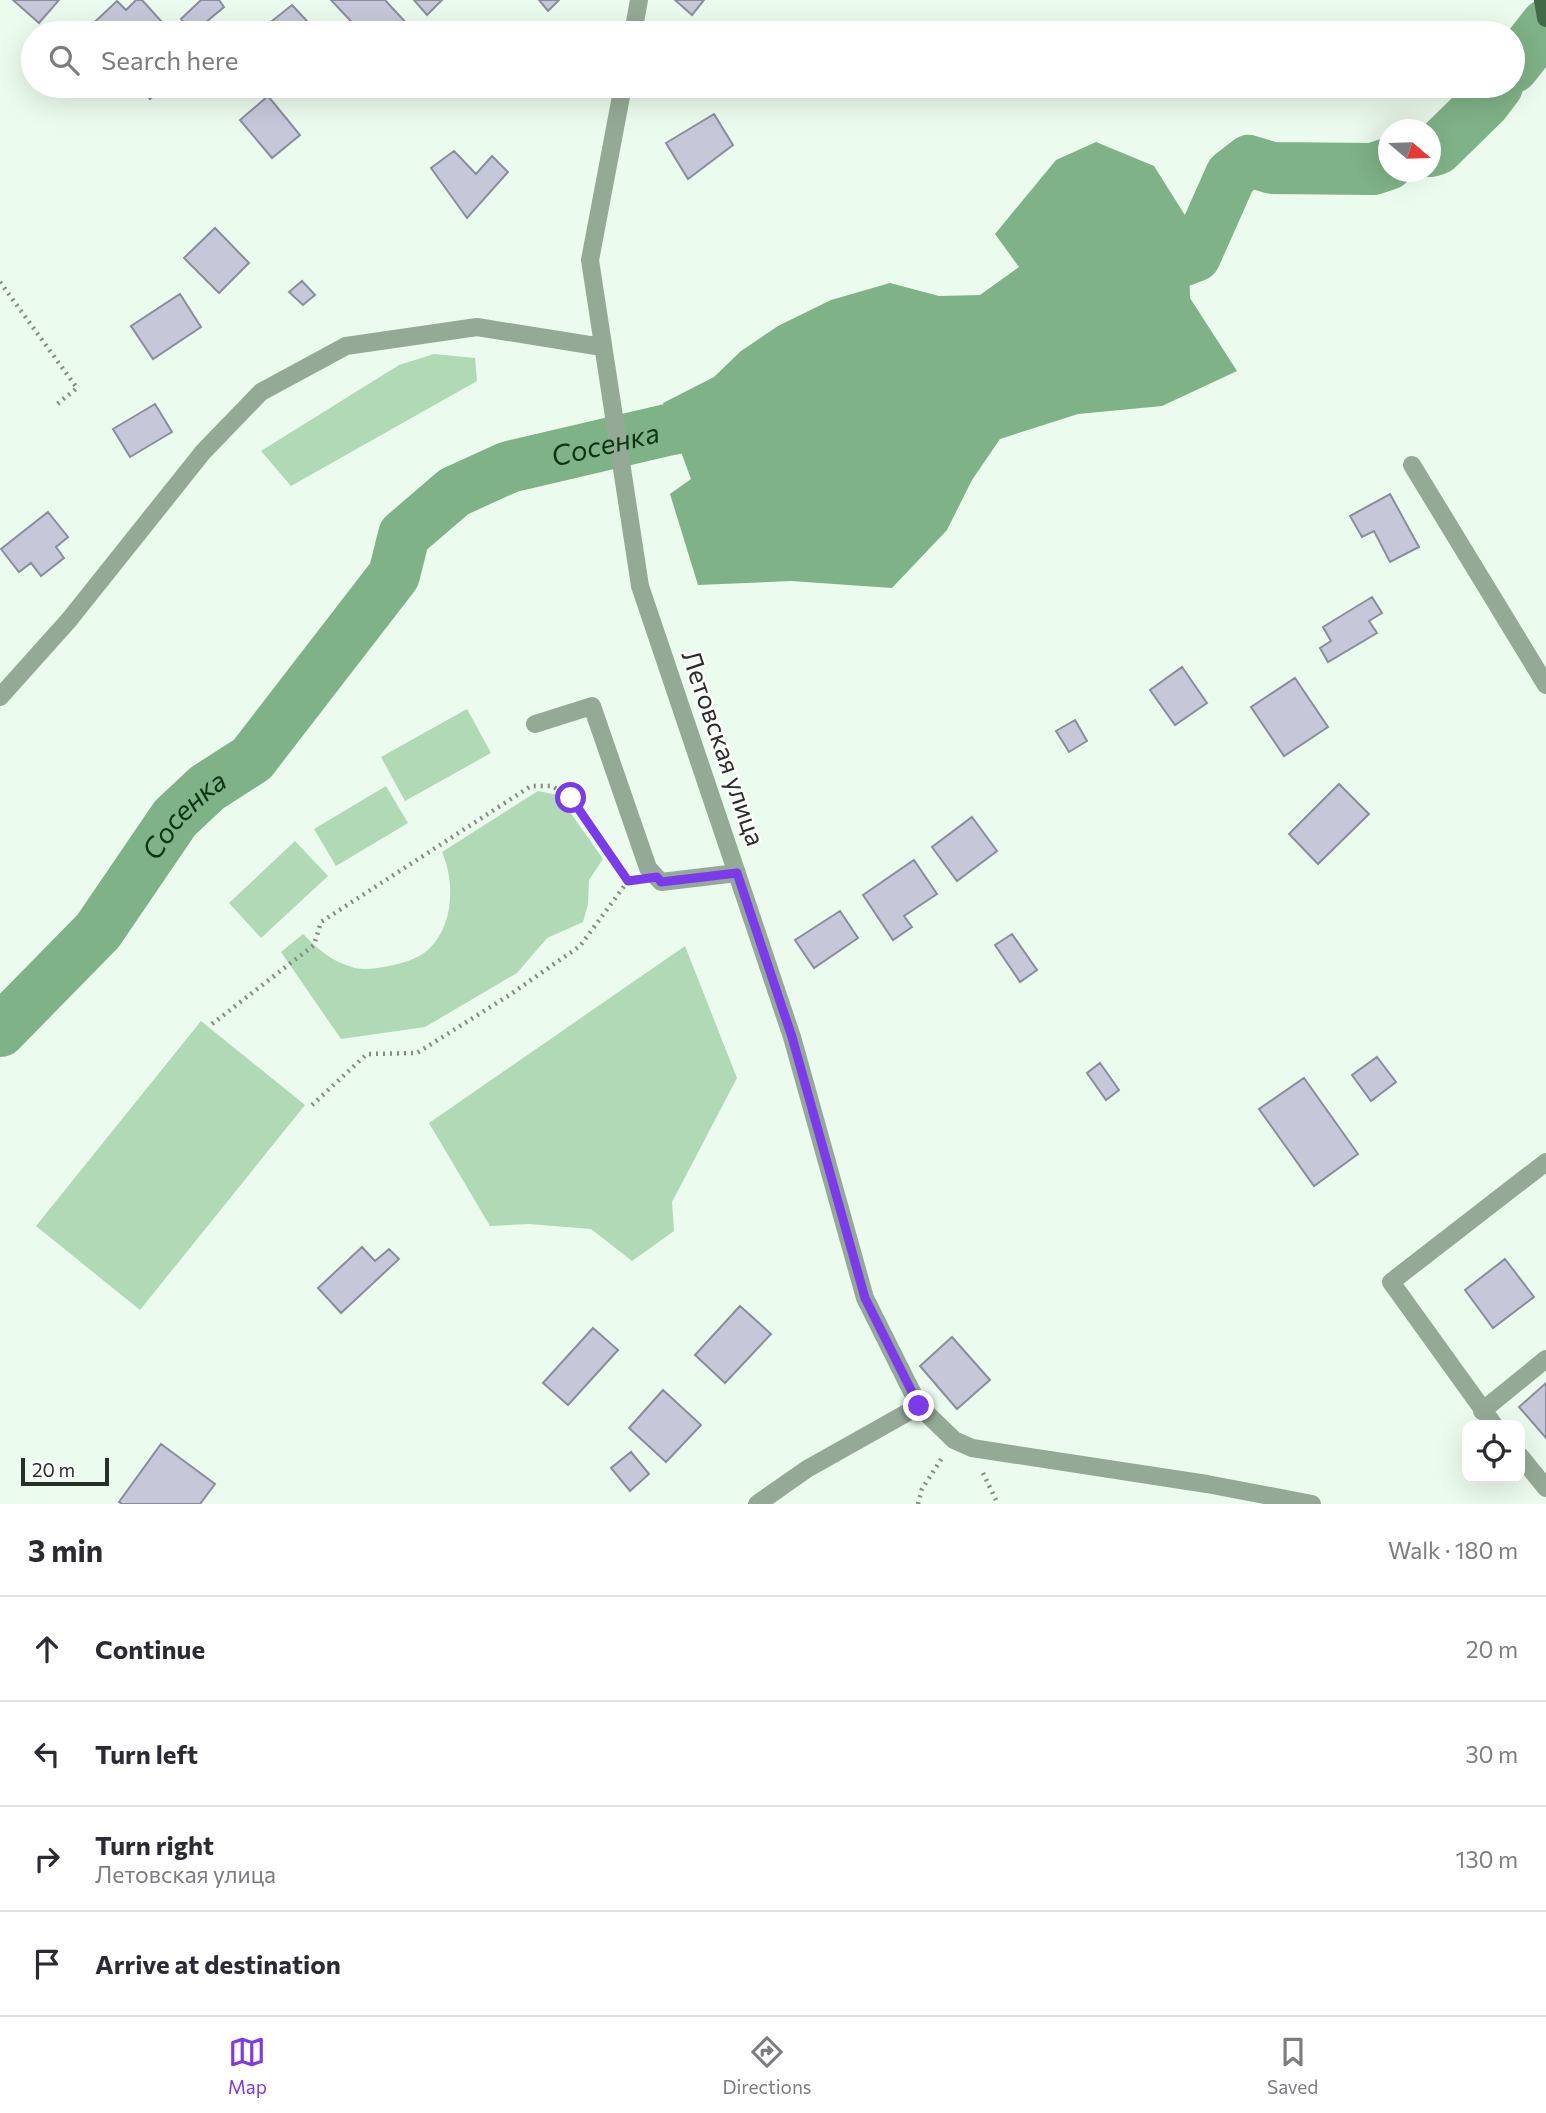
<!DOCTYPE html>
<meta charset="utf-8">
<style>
:root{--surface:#fff;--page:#f2f2f3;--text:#2b2b33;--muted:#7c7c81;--line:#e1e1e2;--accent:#7c3aed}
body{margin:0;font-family:Commissioner,sans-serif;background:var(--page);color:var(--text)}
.controls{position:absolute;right:21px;bottom:21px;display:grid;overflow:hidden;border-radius:14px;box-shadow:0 7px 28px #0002}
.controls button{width:63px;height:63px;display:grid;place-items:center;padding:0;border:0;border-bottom:2px solid var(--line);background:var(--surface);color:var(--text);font:35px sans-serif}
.compass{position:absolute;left:1378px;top:119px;width:63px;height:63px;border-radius:50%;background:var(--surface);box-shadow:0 7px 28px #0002;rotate:109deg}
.scale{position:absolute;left:21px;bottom:18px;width:88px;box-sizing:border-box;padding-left:7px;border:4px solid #282e29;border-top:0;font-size:19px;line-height:24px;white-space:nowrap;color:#282e29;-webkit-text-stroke:5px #fff;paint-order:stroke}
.stop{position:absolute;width:21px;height:21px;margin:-16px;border:5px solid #7c3aed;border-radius:50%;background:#fff}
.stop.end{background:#7c3aed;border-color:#fff;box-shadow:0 2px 7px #0008}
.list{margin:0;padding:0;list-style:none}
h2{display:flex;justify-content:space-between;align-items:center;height:91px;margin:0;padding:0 28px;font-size:30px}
h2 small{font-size:23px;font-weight:400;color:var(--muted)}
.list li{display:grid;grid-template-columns:46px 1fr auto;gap:21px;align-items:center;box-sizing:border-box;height:105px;padding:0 28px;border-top:2px solid var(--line)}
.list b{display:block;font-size:26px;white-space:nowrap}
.list p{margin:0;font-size:23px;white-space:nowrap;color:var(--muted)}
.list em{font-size:23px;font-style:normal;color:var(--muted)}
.icon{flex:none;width:38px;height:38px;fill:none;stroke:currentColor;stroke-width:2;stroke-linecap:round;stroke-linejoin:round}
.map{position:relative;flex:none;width:1546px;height:1504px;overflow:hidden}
.search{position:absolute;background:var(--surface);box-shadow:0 7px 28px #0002;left:21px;right:21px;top:21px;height:77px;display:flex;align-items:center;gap:18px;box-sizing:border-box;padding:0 24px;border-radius:38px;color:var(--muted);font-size:26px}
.sheet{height:511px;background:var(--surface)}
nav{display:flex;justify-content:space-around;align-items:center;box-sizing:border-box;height:98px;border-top:2px solid var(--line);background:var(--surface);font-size:19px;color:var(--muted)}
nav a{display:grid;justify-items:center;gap:4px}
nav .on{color:var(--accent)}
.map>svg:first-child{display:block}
.green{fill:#b0d9b5}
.water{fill:#7fb286}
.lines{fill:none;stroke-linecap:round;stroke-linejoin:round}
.river{stroke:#7fb286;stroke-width:52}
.building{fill:#c5c8d9;stroke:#8b8d9d;stroke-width:2}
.path{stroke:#828d83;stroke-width:4.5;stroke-dasharray:2 5;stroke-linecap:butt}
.minor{stroke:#94aa96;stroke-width:18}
.major{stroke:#426a48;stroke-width:18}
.route{stroke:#7c3aed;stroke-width:9}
.labels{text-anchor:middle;stroke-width:5;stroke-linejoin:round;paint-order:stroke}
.street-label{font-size:26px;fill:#282e29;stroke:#fff}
.water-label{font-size:28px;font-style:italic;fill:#0d3316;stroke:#fff}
</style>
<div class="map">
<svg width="1546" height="1504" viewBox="0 0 1546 1504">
<rect width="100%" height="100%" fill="#ebfbed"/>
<!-- green -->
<path class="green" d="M434,354L475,358L477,381L291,486L261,451L399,365Z
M467,709L491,753L405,801L381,757Z
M386,786L408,823L336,866L314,829Z
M538,791L558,795L603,859L589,880L588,904L583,922L547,938L517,973L425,1027L341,1039L281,952L303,934C318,949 331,961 352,967C362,971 378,968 389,966C403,963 418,959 429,949C454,925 455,882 442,852Z
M295,841L328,876L261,938L229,903Z
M685,946L737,1078L672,1202L674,1231L632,1261L591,1229L529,1224L490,1226L429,1123Z
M201,1021L305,1105L140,1310L36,1226Z"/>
<!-- water -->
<path class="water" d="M1096,142L1154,166L1188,220L1190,298L1237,371L1162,406L1078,414L1000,439L972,480L947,530L892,588L791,581L698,585L670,494L691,479L663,403L714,377L741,351L778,326L831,300L890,283L939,296L980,295L1019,267L995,234L1056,160Z"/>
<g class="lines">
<!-- river -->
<g class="river">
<path d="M1513,67L1546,25"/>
<path d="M1430,151L1437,149L1484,103L1497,86"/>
<path d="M1120,284L1195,256L1231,175L1249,161L1272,168L1373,169L1388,164"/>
<path id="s1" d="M0,1031L98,931L175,818L207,788L252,759L394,575L404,535L454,492L509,467L667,430L742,416"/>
</g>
</g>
<!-- building -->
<path class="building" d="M13,0H59L39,23Z
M136,0H142L161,21L151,30L153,33H83L117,1L126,10Z
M201,0H219L224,7L193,33H189L181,19Z
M331,0H385L410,27L402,33H362Z
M414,0H442L427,15Z
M539,0H559L548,11Z
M675,0H704L692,15Z
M292,5L307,21L297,32L299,33H257Z
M139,86H165L150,99Z
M268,96L300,135L272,158L240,120Z
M714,114L733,145L688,179L666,143Z
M454,151L476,174L492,156L508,172L467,218L431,168Z
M215,228L249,263L219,293L184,258Z
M302,281L315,295L303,305L289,292Z
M180,294L201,327L153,359L131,326Z
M155,404L172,432L130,457L113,429Z
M1390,494L1419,547L1390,562L1374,531L1362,537L1350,516Z
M48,512L68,537L56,547L64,558L41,576L31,563L19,572L1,549Z
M1372,597L1382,613L1369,621L1377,633L1328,662L1320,648L1331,641L1323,627Z
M1182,667L1207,703L1175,725L1150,690Z
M1295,678L1328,727L1284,756L1251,707Z
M1075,720L1087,741L1069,752L1056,731Z
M1339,784L1369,814L1318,864L1289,834Z
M972,817L997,851L957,881L932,847Z
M914,860L937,894L904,916L912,927L893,940L863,895Z
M840,911L858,938L814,968L795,940Z
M1012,934L1037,970L1020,982L995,945Z
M1377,1057L1396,1082L1371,1101L1352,1075Z
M1100,1063L1119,1090L1106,1100L1087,1073Z
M1304,1078L1358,1154L1314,1186L1259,1109Z
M362,1247L375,1261L389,1249L399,1259L341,1313L318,1288Z
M1505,1259L1534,1297L1493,1328L1465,1290Z
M740,1306L771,1334L725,1383L695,1355Z
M593,1328L618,1350L568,1405L543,1383Z
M952,1337L990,1380L957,1409L920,1366Z
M1546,1383V1438L1519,1407Z
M663,1390L701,1425L666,1462L629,1428Z
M161,1444L215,1484L200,1504H122L119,1502Z
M631,1452L649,1474L630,1491L611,1468Z"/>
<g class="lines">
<!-- path -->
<path class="path" d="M0,282L77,388L56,405
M212,1024L314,945L321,922L531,786H552L571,798L622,873
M312,1105L367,1054L417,1053L508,996L580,946L628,881
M983,1473L998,1504
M918,1504L922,1489L942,1458"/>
<!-- minor -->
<path class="minor" d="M633,33L639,0
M623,86L590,260L640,586L792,1037L865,1298L919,1406L954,1440L972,1448L1207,1484L1312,1504
M1412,465L1546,685
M0,697L69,620L203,452L261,392L346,346L477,327L602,347
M535,724L592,706L648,868L661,882L737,873
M1482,1411L1546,1359
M1494,1425L1391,1282L1546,1162
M1520,1456L1546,1488
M757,1504L807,1469L919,1406"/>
<!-- major -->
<path class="major" d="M1543,0L1546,18"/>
</g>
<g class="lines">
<!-- route -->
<path class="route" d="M571,798L628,881L657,877L661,882L737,873L792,1037L865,1298L919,1406"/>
</g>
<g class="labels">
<!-- street labels -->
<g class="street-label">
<text transform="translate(723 748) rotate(71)" y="9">Летовская улица</text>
</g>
<!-- water labels -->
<g class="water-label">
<text dy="10" stroke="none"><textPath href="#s1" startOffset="873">Сосенка</textPath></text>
<text dy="10" stroke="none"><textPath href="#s1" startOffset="285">Сосенка</textPath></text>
</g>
</g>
</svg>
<div class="controls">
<button><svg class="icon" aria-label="locate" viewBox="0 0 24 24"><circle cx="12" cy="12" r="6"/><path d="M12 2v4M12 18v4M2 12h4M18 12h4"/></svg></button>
</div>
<svg class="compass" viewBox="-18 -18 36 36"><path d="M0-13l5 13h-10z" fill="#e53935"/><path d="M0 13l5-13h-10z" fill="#7c7c81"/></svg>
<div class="scale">20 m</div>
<div class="stop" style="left:571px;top:798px"></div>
<div class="stop end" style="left:919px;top:1406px"></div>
<div class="search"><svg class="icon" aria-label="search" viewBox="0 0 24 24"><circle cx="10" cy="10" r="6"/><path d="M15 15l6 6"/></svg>Search here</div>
</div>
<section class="sheet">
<h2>3 min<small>Walk · 180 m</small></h2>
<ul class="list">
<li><svg class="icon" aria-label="ahead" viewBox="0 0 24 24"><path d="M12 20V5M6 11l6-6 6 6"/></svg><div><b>Continue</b></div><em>20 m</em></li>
<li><svg class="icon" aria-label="left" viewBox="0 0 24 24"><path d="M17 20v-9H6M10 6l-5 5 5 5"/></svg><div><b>Turn left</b></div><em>30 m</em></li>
<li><svg class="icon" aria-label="right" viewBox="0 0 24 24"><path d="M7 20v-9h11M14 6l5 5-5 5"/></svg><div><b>Turn right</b><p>Летовская улица</p></div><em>130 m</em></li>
<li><svg class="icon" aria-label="arrive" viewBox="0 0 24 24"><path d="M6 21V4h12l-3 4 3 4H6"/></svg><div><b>Arrive at destination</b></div></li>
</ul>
</section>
<nav>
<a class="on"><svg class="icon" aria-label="map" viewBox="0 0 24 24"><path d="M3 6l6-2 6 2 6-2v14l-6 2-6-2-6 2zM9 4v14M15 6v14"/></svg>Map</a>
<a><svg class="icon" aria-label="directions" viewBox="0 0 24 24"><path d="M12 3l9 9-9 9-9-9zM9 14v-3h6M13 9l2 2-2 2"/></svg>Directions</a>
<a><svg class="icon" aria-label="saved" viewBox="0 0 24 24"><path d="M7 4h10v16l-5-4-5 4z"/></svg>Saved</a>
</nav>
